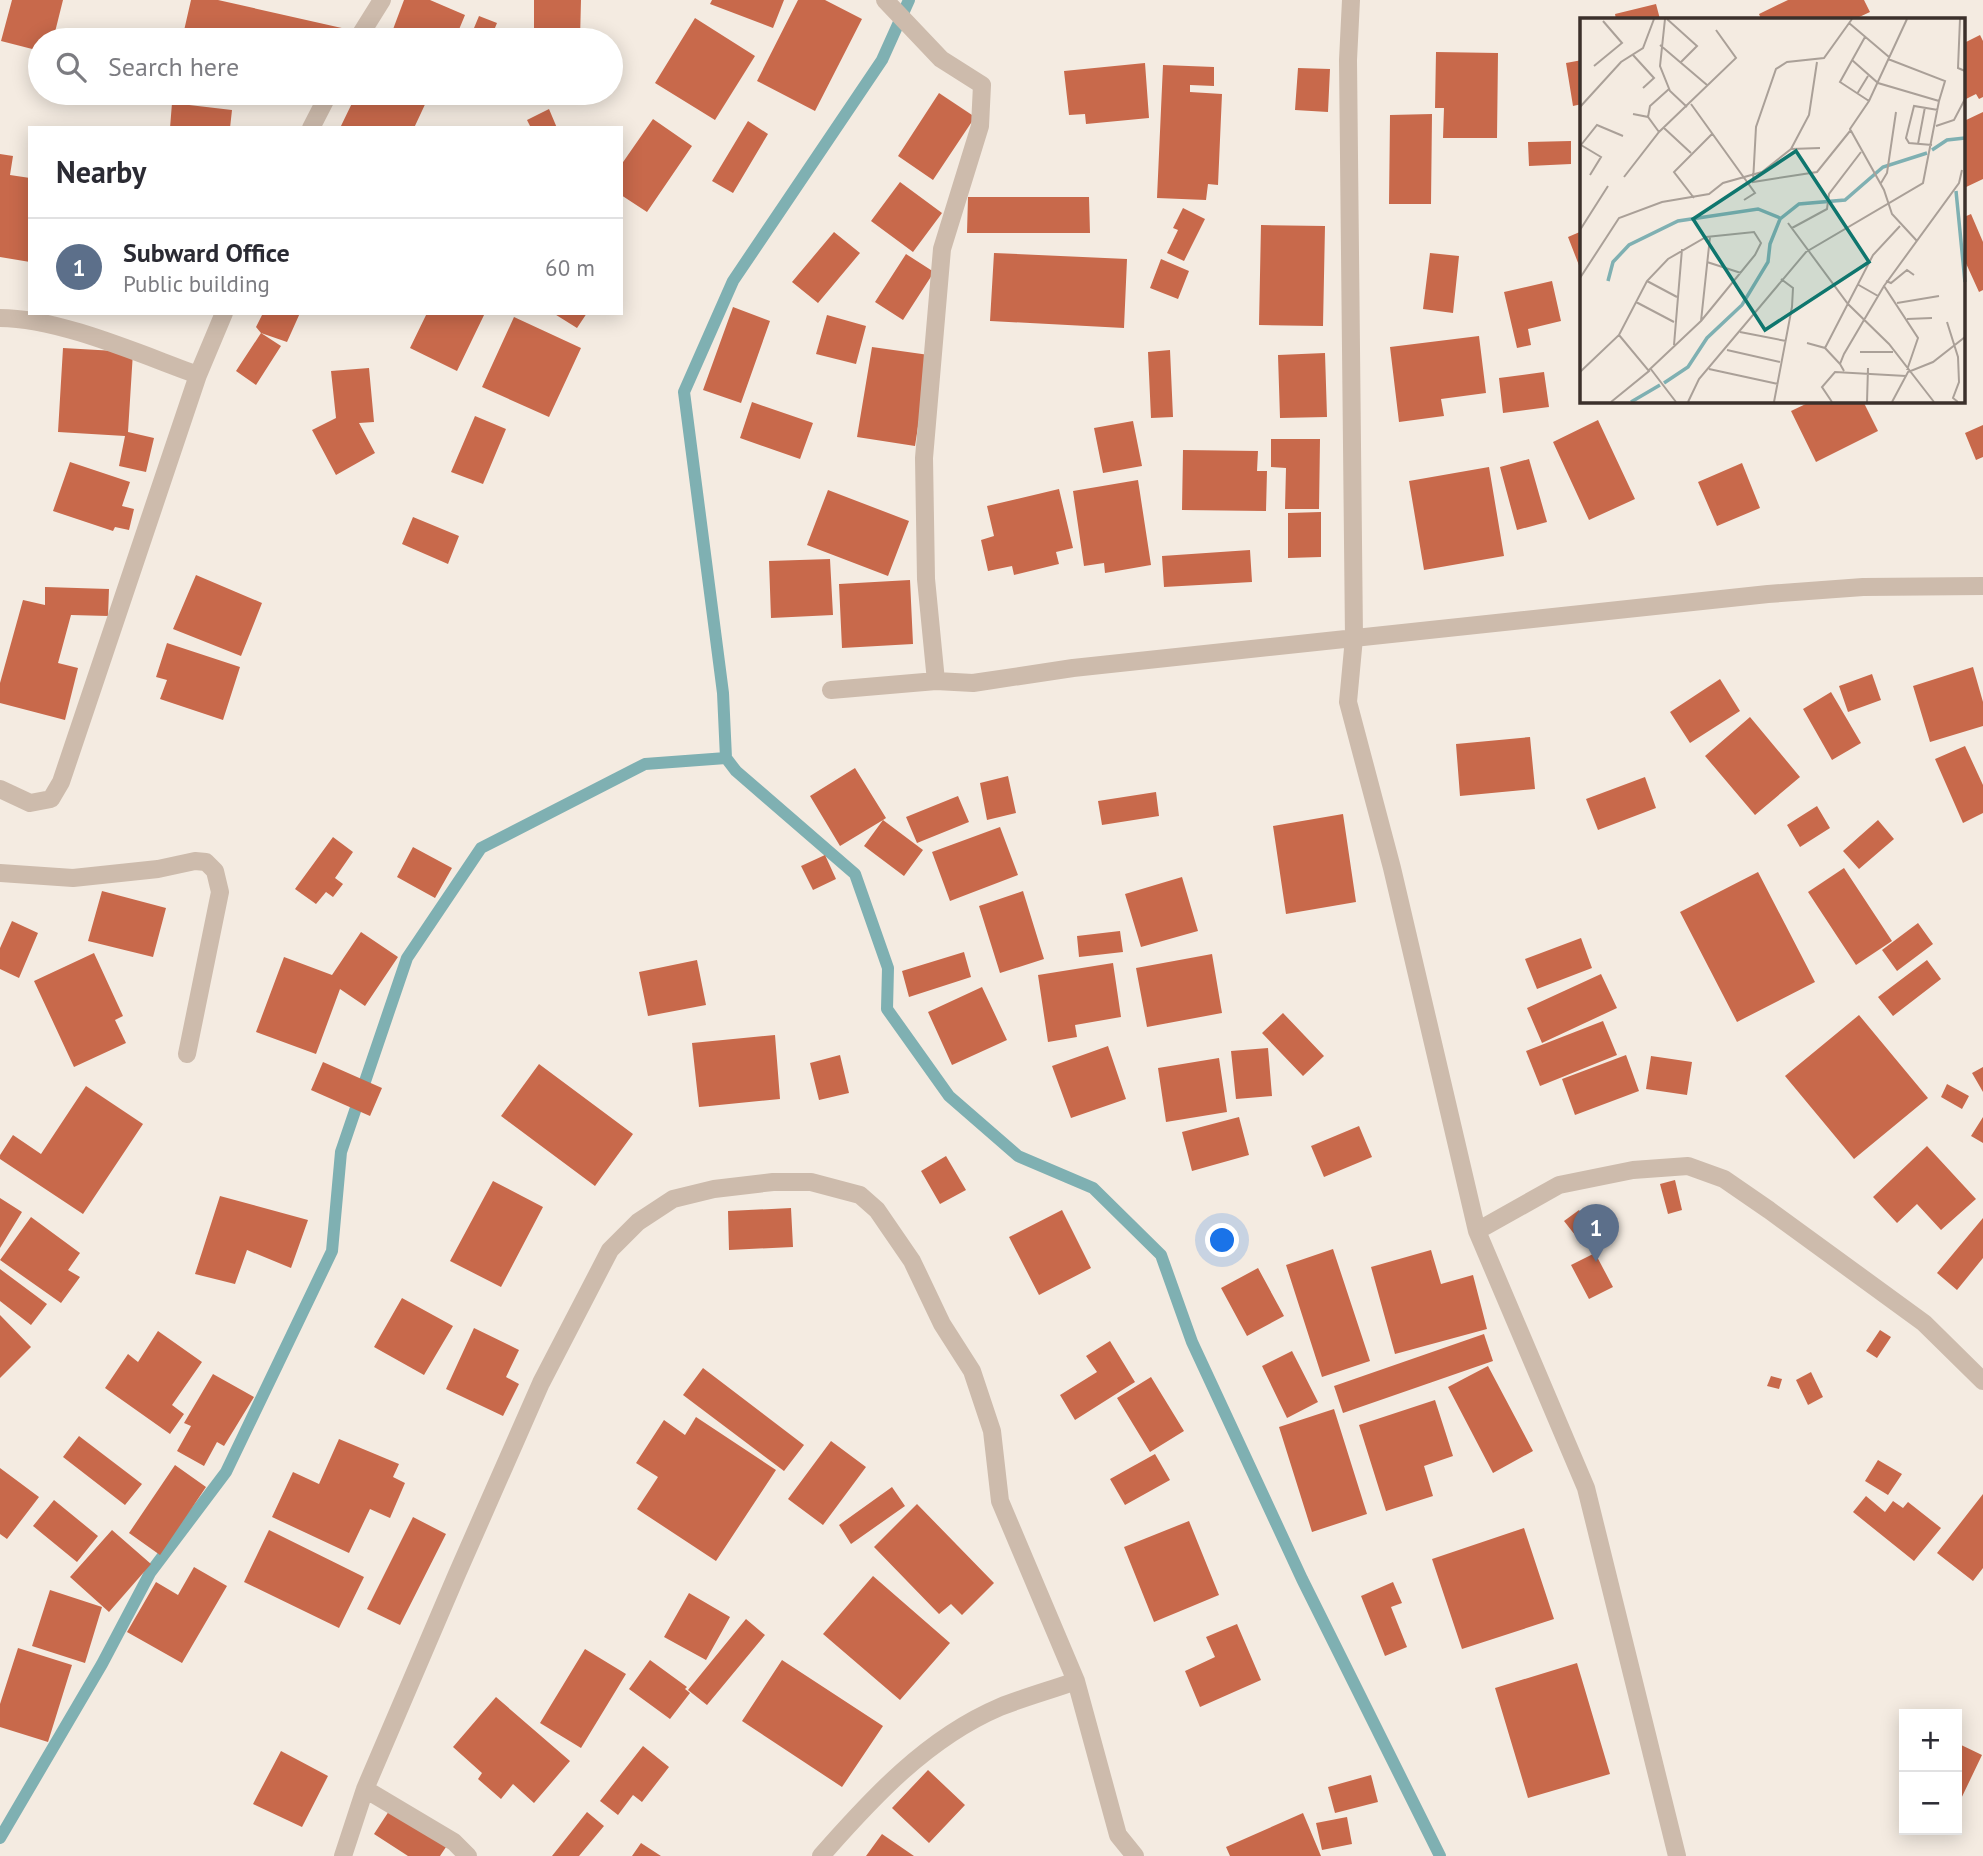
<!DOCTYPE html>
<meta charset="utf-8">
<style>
:root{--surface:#fff;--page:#f2f2f3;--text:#2b2b33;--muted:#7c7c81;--line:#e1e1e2;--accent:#b45309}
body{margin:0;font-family:"PT Sans",sans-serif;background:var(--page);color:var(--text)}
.controls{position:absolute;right:21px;bottom:21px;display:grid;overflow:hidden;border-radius:0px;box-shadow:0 4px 18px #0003}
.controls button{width:63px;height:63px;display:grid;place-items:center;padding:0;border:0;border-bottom:2px solid var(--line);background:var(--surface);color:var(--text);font:35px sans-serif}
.you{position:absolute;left:1223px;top:1241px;width:24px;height:24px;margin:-18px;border:5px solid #fff;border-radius:50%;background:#1a73e8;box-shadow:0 0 0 10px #1a73e833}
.badge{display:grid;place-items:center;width:46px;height:46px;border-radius:50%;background:var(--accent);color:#fff;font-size:23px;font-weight:700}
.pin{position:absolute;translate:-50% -58px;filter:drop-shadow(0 2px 4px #0008)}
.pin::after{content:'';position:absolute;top:37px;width:24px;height:21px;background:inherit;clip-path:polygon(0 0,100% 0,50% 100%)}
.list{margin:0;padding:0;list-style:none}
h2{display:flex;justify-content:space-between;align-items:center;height:91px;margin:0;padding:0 28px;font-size:30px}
h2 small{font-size:23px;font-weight:400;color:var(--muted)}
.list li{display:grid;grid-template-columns:46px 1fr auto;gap:21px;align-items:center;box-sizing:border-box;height:98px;padding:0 28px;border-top:2px solid var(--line)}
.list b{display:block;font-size:26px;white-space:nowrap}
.list p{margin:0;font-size:23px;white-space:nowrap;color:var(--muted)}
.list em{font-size:23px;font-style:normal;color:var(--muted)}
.icon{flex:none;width:38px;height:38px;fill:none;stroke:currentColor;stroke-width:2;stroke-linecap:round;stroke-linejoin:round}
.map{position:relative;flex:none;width:1983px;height:1856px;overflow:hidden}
.search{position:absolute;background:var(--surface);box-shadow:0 4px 18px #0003;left:28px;top:28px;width:595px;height:77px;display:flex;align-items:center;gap:18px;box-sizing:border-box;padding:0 24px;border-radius:38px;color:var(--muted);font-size:26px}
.panel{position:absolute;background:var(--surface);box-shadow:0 4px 18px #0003;left:28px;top:126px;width:595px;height:189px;border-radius:0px}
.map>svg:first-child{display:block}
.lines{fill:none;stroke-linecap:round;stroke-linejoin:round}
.stream{stroke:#7fb0b2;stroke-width:12}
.building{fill:#c8694b}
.minor{stroke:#cdbbac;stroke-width:18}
.inset-river{fill:none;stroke:#7fb0b2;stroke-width:3.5}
.inset-road{fill:none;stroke:#aaa098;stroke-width:2}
.view{fill:#0f766e;fill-opacity:0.15;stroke:#0f766e;stroke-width:3.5}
.inset-edge{fill:none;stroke:#3b302b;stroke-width:3.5}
</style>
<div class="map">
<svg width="1983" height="1856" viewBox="0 0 1983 1856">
<rect width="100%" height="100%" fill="#f4ebe1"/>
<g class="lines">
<!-- stream -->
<path class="stream" d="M909,0L882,60L733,281L684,392L723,693L726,758L736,771L855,874L888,968L887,1009L949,1096L1018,1156L1093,1188L1161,1255L1192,1342L1302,1579L1440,1856
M0,1838L102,1664L150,1573L226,1472L332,1251L341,1152L407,958L481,848L645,764L726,758"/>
</g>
<!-- building -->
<path class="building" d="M12,0H63L53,40H40V51L1,41Z
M191,0H218L364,33L362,40H205L183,35Z
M404,0H430L465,15L458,32L468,37L466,40H389Z
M534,0H581L580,40H534Z
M712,0H784L773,28L710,4Z
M798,0H825L862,19L815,111L757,81Z
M1788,0H1864L1870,12L1855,19H1761L1759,14Z
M1656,4L1660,19H1616L1615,14Z
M479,16L497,23L490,40H469Z
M695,18L755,56L715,120L655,83Z
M1980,35L1983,41V97L1979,99L1976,94L1964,100V43Z
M1436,52L1498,53L1497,138H1443L1444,108H1435Z
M1582,60V104L1573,106L1566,63Z
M1145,63L1149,118L1086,124L1085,114L1069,115L1064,71Z
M1163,65L1214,67V86L1190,85V92L1222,94L1218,185L1208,184L1206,200L1157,198Z
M1298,68L1330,69L1328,112L1295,110Z
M365,93H417L428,98L414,128H340L355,97L361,100Z
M939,93L975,117L933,180L898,156Z
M172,103L232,110L230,128H170Z
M549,109L557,128H531L527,120Z
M1983,112V179L1964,188V121Z
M1432,114L1431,204H1389L1390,115Z
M653,119L692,146L647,212L621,195V165Z
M748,121L768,134L733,193L712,181Z
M1571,141V164L1529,166L1528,142Z
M0,154L13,156L10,175L30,178V262L0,257Z
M900,182L942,213L913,252L871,221Z
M968,197H1089L1090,233H967Z
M1183,208L1205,219L1184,261L1167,253L1178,230L1173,228Z
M1971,214L1983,242V290L1979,292L1964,259V217Z
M1261,225L1325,226L1323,326L1259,325Z
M1582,231V273L1568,237Z
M834,232L860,253L818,303L792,282Z
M994,253L1127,259L1124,328L990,321Z
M1430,253L1459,256L1453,313L1423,309Z
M906,254L934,272L903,320L875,302Z
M1161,259L1189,271L1178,299L1150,288Z
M1552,281L1561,321L1528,329L1531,345L1517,348L1504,292Z
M733,307L770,321L741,403L703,390Z
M263,313H300L287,342L261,333L256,327Z
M427,313H485L457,371L410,348Z
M553,313H587L577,328Z
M827,315L866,326L856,364L816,354Z
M514,317L581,348L549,417L482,387Z
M261,333L281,346L256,385L236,371Z
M1479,336L1486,393L1441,399L1444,416L1399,422L1390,347Z
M872,347L929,355L915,446L857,437Z
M63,348L133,352L128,432L154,438L146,472L119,466L125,436L58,432Z
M1170,350L1173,417L1151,418L1148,352Z
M1325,353L1327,417L1280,418L1278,355Z
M369,368L374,422L359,423L375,453L336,475L312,430L336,418L331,371Z
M1544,372L1549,407L1503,413L1499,378Z
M1812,401H1863L1878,431L1816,462L1791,411Z
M752,402L813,423L800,459L740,438Z
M475,416L506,429L483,484L451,472Z
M1598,420L1635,499L1589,520L1553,442Z
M1133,421L1142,466L1103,473L1094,428Z
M1983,425V457L1976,460L1965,433Z
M1271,439H1320L1319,509H1285L1286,468L1271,467Z
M1183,450L1258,451L1257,471H1267L1266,511L1182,510Z
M1529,459L1547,522L1517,530L1500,467Z
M70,462L130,482L122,506L134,509L129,530L115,527L113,531L53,511Z
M1742,463L1760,508L1717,526L1698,482Z
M1489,467L1504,556L1424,570L1409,481Z
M1138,480L1151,565L1105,573L1104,563L1084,566L1073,491Z
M1059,489L1073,548L1056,552L1059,564L1014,575L1012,566L988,571L981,540L994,536L987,506Z
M828,490L909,521L888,576L807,545Z
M1321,512V557L1288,558V513Z
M413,517L459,536L448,564L402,544Z
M1250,550L1252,582L1164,587L1162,556Z
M830,559L833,615L771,618L769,561Z
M196,575L262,603L241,656L173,629Z
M910,580L913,644L842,648L839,584Z
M45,587L109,589L108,616L71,615L58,663L78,668L65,720L0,703V683L23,600L45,605Z
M167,643L240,667L223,720L160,699L167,680L156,677Z
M1973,667L1983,702V726L1930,742L1913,686Z
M1872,674L1881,700L1848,712L1839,686Z
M1720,679L1740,711L1690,743L1670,712Z
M1831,692L1861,743L1832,760L1803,709Z
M1750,717L1800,777L1755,815L1705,756Z
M1530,737L1535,789L1460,796L1456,744Z
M1965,746L1983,785V813L1963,823L1935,759Z
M855,768L886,818L883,820L923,850L904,876L864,846L883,820L840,846L810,796Z
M1008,776L1016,813L987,820L980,783Z
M1645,777L1656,808L1598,830L1586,799Z
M1156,792L1159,816L1102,825L1098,801Z
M958,796L969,822L917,843L906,817Z
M1817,806L1830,828L1800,847L1787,825Z
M1343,814L1356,902L1286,914L1273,826Z
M1878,820L1894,839L1859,869L1843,851Z
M1000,827L1018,875L950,901L932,852Z
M333,837L353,852L335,878L343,884L333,897L326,892L316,904L295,889Z
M413,847L452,868L435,898L397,877Z
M825,855L836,879L813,890L801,866Z
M1844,868L1892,941L1856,965L1808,892Z
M1758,872L1815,982L1737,1022L1680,912Z
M1182,877L1198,931L1141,947L1125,894Z
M102,891L166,908L153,957L88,941Z
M1023,891L1044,959L1000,973L979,906Z
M12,921L38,933L19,978L0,969V948Z
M1918,923L1933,944L1897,971L1882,950Z
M1120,931L1123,952L1079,957L1077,936Z
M361,932L398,957L365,1006L340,989L316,1054L256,1032L284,957L332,975Z
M1581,938L1592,968L1537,989L1525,959Z
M964,952L971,977L909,997L902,971Z
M94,953L123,1016L115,1020L126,1043L74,1067L34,981Z
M1212,954L1222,1013L1147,1027L1136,968Z
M697,960L706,1005L648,1016L639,972Z
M1927,960L1941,979L1893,1016L1878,997Z
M1113,963L1121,1017L1075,1025L1077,1037L1048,1042L1038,975Z
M1601,974L1617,1008L1542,1043L1527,1008Z
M982,987L1007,1040L952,1065L928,1012Z
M1283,1013L1324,1056L1303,1076L1262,1033Z
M1859,1015L1928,1098L1854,1159L1785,1076Z
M1603,1021L1617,1055L1540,1086L1526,1051Z
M775,1035L780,1099L699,1107L692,1043Z
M1108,1046L1126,1099L1071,1118L1052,1066Z
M1268,1048L1272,1096L1236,1099L1231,1051Z
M840,1055L849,1093L819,1100L810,1063Z
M1626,1055L1639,1091L1575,1115L1562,1079Z
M1651,1056L1692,1062L1687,1095L1646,1089Z
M1219,1058L1227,1112L1166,1122L1158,1068Z
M323,1062L382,1088L370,1116L311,1090Z
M539,1064L633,1134L595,1186L501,1116Z
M1983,1067V1092L1972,1073Z
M1947,1084L1969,1096L1962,1109L1941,1097Z
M86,1086L143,1124L83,1214L0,1159V1155L13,1135L41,1154Z
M1239,1117L1249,1155L1192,1171L1182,1132Z
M1983,1117V1143L1971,1136Z
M1359,1126L1372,1157L1324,1177L1311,1146Z
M1927,1146L1976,1199L1941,1230L1917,1204L1897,1223L1873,1197Z
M946,1156L966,1190L940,1204L921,1171Z
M1675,1180L1682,1210L1668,1214L1660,1184Z
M493,1181L543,1207L501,1287L450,1261Z
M220,1196L308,1220L291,1268L247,1250L235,1284L195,1274Z
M0,1198L22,1212L0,1248Z
M791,1208L793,1247L729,1250L728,1211Z
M1062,1210L1091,1268L1039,1295L1009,1237Z
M1579,1210L1589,1224L1575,1235L1564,1221Z
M31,1217L80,1253L68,1270L80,1277L61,1303L0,1260Z
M1983,1218V1258L1957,1290L1937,1273Z
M1333,1249L1370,1361L1322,1377L1286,1265Z
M1431,1250L1441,1284L1473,1275L1487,1329L1395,1354L1371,1267Z
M1595,1253L1613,1287L1589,1299L1571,1265Z
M1258,1268L1284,1316L1247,1336L1221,1288Z
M0,1269L47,1304L31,1325L0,1301Z
M402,1298L453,1326L424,1375L374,1347Z
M0,1315L31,1347L0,1378Z
M474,1328L519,1350L506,1377L519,1384L503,1416L446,1389Z
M1880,1330L1891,1337L1877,1358L1866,1351Z
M158,1331L202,1362L172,1405L184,1414L170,1434L105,1388L128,1354L138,1362Z
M1484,1334L1493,1361L1343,1413L1334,1386Z
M1110,1341L1135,1382L1075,1420L1060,1395L1097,1372L1086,1356Z
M1292,1351L1318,1402L1287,1418L1262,1366Z
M1488,1366L1533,1451L1493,1473L1448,1387Z
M703,1368L804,1445L784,1471L683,1395Z
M1811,1372L1823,1397L1808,1405L1796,1380Z
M213,1374L254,1397L224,1446L217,1442L204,1466L177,1451L191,1426L184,1423Z
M1771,1376L1782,1379L1779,1389L1767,1386Z
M1151,1377L1184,1431L1150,1452L1117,1398Z
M1435,1400L1453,1456L1424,1466L1433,1496L1386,1511L1359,1425Z
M1334,1409L1367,1514L1312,1532L1279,1427Z
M696,1417L776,1470L716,1561L637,1509L658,1477L636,1463L664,1420L685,1435Z
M79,1436L142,1484L125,1505L63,1457Z
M339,1439L399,1464L393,1477L405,1483L390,1518L370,1509L349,1553L272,1517L293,1472L319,1484Z
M831,1441L866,1467L823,1525L788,1499Z
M1155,1454L1170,1480L1125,1505L1110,1479Z
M1878,1460L1902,1474L1888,1495L1865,1481Z
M175,1465L206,1487L160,1555L129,1533Z
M0,1468L39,1497L7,1539L0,1534Z
M892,1487L905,1506L851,1544L839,1525Z
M1983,1494V1568L1973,1581L1937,1553Z
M1866,1496L1885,1512L1893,1501L1903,1508L1908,1502L1941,1528L1914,1561L1853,1512Z
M54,1500L98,1536L77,1562L33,1526Z
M917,1504L994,1583L962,1615L951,1604L939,1614L874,1547Z
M413,1517L446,1534L400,1625L367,1609Z
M1189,1521L1219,1595L1154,1622L1124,1547Z
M1524,1528L1554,1619L1462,1649L1432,1559Z
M112,1530L151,1564L109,1612L70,1577Z
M269,1530L364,1577L339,1628L244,1582Z
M194,1567L227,1586L182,1663L127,1632L156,1582L178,1595Z
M873,1576L950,1643L900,1700L823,1634Z
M1393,1582L1402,1603L1391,1607L1407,1647L1385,1656L1361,1596Z
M50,1590L102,1607L85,1663L32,1646Z
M689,1593L730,1617L706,1660L664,1637Z
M746,1619L765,1635L707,1705L688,1690Z
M1237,1624L1261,1680L1200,1707L1185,1671L1215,1657L1206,1637Z
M18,1648L72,1665L48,1742L0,1727V1704Z
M585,1649L626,1674L581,1748L540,1723Z
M650,1660L687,1687L685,1689L690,1693L670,1719L629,1689Z
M782,1660L883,1726L842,1787L742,1721Z
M1577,1663L1610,1774L1528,1798L1495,1688Z
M496,1697L570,1761L534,1803L513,1784L501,1799L478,1779L482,1773L453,1747Z
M1957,1743L1982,1755L1959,1803L1957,1801Z
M643,1746L669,1767L642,1802L633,1795L618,1815L600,1801Z
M281,1751L328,1776L302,1827L253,1804Z
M928,1770L965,1805L929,1843L892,1808Z
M1371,1775L1378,1802L1335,1813L1328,1787Z
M391,1808L448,1844L440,1856H408L374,1834Z
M587,1812L604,1826L579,1856H552Z
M1303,1813L1321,1856H1230L1226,1847Z
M1347,1817L1352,1844L1322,1850L1316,1823Z
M882,1834L914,1856H866Z
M641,1843L661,1856H632Z"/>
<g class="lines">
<!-- minor -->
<path class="minor" d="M885,0L941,59L982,85L980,126L942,249L924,458L926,579L936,681
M1351,0L1348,60L1354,638L1348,702L1392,868L1477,1231L1586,1488L1677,1856
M357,40L382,0
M311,128L329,93
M0,318C59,318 142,355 198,375
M831,690L936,681L973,683L1073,668L1768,594L1863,587L1983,586
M0,789L30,803L51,799L61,782L198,375L224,313
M0,873L73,878L158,869L195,861L206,862L215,871L220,892L187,1054
M1477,1231L1559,1185L1633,1170L1688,1166L1724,1179L1769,1210L1924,1323L1983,1381
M365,1789L454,1842L468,1856
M343,1856L365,1789L457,1574L541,1383L610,1250L638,1222L673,1199L714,1189L773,1182H811L860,1195L877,1210L912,1261L942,1324L972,1371L992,1431L1000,1501L1076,1681L1118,1835L1135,1856
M821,1856C872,1798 927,1738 1000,1707C1025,1697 1051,1690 1076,1681"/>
</g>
<!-- overview -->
<g transform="translate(1580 18)">
<rect width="385" height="385" fill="#f4ebe1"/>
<path class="inset-river" d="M352,132L367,122L385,120M376,173L385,264M28,263L33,244L49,227L98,203L178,191L200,200M84,365L108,349L127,320L162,287L188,244L190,226L200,201L219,186L265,182L303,149L347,135M51,384L80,367"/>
<path class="inset-road" d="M85,1L80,48L90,73L107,89M87,1L117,28L101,44M327,1L289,83L270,111L304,172L312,196L337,223M380,1L378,50L385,53M269,5L309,39M285,19L260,64L289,83M80,27L127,67M53,37L74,60L63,70M308,41L365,63L359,83M14,48L42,25L23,3M277,76L288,58M111,86L175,175L164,182M0,89L41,44L63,30L74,1M53,96L68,99L79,114M68,99L70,88L89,71M356,108L374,102L385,81M84,110L111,135M270,113L237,154L173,164L176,109L196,51L207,44L244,40L272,1M338,126L345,89M1,127L17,107L43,118M1,127L21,139L10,157M352,127L329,125L326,120L334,88L358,92M211,131L240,130M44,159L79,114L156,40L136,12M301,165L307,155L316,94M114,180L94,154L133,115M208,205L268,286L309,326L354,384M212,210L247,191L249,176L281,134M0,212L28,168M127,244L161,255M0,260L39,200L82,184L129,176L143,165L182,154L211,131L229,97L237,44M67,263L97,279M306,263L311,265L327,252L334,257M277,266L298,278M56,284L94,304M317,285L359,278M327,301L352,300M367,304L378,339L379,364L373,380L378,384M160,314L206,323M227,325L245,330L260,346M94,327L102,231M245,330L293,237L320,208M147,332L200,344M280,334H313M70,350L96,384M129,351L198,366M69,352L121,303L130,219M327,352L338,320L304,268L379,165L382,152M264,353L260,346L264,336L304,268M0,354L39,317L67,263L88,241L126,219L174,214L181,225L175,237L121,303M31,384L69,353L39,317M108,384L119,361L226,234L343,165L359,83L298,65L272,42M194,384L212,289L213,270L201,261M252,384L242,369L255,354L326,358M287,384L288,350M312,384L328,354L353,344L385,319"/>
<path class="view" d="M216,133L289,244L185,312L113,201Z"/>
<rect width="385" height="385" class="inset-edge"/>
</g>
</svg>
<div class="controls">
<button>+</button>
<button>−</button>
</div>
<div class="you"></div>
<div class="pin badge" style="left:1596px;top:1262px;background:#5c6f8a">1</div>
<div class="search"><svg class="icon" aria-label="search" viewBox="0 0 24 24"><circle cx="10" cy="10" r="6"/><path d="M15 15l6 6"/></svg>Search here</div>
<section class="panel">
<h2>Nearby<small></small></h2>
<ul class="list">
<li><span class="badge" style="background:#5c6f8a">1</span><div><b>Subward Office</b><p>Public building</p></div><em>60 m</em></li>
</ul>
</section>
</div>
